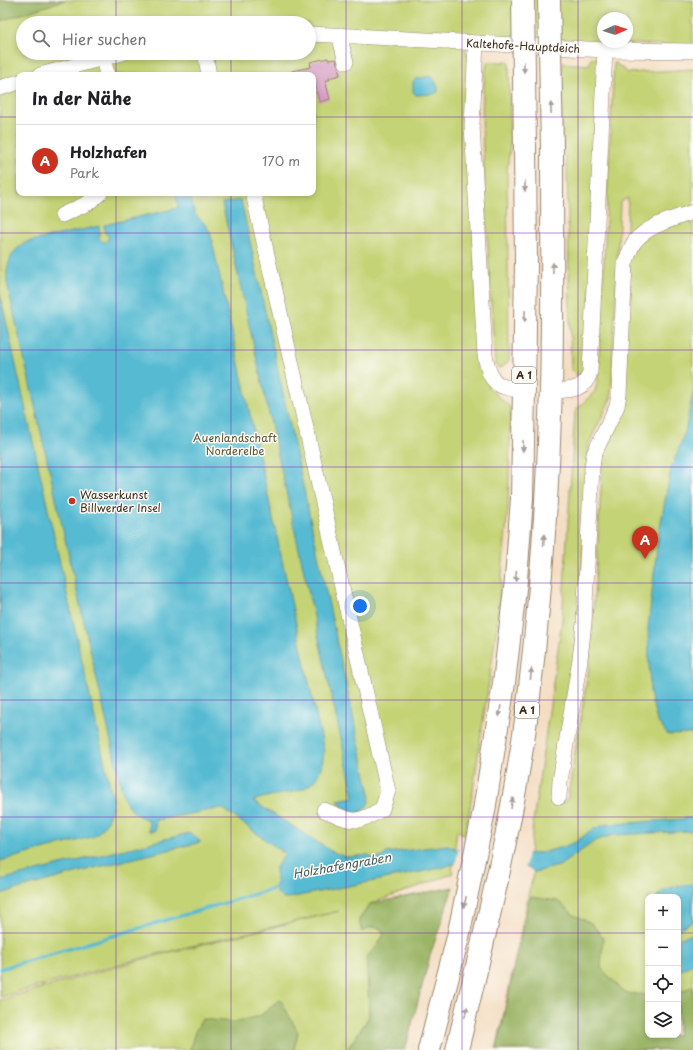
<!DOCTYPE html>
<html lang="de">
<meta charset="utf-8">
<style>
:root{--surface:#fff;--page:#f2f2f2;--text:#202124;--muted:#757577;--line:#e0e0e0;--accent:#c8321e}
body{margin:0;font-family:"Playpen Sans",sans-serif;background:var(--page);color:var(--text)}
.controls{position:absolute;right:12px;bottom:12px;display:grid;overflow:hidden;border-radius:8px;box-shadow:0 2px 6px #0003}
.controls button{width:36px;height:36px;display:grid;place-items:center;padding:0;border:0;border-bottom:1px solid var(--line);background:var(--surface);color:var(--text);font:20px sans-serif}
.compass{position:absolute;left:597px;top:12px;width:36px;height:36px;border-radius:50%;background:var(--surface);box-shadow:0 2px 6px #0003;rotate:87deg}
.you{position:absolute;left:360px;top:606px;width:14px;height:14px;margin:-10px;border:3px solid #fff;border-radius:50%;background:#1a73e8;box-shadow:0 0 0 6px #1a73e833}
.badge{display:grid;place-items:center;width:26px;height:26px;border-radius:50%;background:var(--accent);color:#fff;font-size:13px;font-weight:700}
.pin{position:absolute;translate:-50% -33px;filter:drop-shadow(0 1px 2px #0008)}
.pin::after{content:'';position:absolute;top:21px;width:14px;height:12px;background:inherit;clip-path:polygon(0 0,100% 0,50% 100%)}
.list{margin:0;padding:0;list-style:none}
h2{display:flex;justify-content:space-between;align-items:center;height:52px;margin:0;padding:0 16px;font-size:17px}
h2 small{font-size:13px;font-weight:400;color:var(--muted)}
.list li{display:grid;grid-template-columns:26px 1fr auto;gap:12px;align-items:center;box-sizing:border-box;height:72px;padding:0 16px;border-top:1px solid var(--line)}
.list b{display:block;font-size:15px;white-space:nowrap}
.list p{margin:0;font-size:13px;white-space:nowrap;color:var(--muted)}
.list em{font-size:13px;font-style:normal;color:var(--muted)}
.icon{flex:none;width:22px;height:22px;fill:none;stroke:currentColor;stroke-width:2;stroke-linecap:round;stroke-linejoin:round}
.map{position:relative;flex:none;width:693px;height:1050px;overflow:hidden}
.search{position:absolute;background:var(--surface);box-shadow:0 2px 6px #0003;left:16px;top:16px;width:300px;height:44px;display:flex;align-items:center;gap:10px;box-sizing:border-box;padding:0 14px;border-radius:22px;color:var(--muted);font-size:15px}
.panel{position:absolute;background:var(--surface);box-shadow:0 2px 6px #0003;left:16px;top:72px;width:300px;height:124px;border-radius:8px}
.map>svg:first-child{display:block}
.green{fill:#c4d375;stroke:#807e4a;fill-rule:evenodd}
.forest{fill:#9bb566;stroke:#6b7042}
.water{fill:#54bad2;stroke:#487278}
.pier{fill:#f4dec3}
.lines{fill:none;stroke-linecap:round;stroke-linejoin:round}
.stream{stroke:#54bad2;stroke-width:3.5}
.building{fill:#d193bd}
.minor-casing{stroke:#988470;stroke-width:16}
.highway-casing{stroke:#988470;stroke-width:24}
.minor{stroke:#fff;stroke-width:15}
.highway{stroke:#fff;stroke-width:22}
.highway-bridge-casing{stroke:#988470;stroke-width:24;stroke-linecap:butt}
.highway-bridge{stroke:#fff;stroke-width:22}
.oneway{fill:#a79f9a}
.grid{fill:none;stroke:#7b2cbf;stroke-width:1;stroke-opacity:0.55}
.poi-dot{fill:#c8321e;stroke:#fdfcf7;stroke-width:1.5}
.labels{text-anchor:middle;stroke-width:3;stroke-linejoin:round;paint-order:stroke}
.shield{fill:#fdfcf7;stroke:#75695f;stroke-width:1}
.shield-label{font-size:10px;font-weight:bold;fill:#3b2a1e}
.street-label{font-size:11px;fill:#3b2a1e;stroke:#fdfcf7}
.park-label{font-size:11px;fill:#5d5434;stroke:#fdfcf7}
.poi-label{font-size:11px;fill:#3b2a1e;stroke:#fdfcf7;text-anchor:start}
.water-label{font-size:12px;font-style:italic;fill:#445c5d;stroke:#fdfcf7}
</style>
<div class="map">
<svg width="693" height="1050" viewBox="0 0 693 1050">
<rect width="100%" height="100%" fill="#fdfcf7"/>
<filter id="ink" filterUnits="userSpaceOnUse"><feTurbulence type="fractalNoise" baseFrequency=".025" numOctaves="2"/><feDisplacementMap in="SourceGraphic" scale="8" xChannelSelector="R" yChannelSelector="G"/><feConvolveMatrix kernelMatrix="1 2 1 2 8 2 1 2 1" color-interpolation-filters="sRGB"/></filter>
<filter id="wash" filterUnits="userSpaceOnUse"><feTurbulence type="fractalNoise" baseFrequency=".012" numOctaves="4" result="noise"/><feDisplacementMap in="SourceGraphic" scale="16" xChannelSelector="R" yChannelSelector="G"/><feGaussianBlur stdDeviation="0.9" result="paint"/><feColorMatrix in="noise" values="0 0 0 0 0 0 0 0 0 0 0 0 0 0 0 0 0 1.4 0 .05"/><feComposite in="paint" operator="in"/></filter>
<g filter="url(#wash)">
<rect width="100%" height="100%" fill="#f4dec3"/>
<!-- green -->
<path class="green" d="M0,0H693V46L466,38V54L471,60L476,300L489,388L511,408L508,508L497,627L472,796L465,835L457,830L452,874L370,904L359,920L362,932L371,926L380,928L384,934L378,945L366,957L368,982L369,1017L347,1050H0V1000L147,958L339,911L149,956L0,997ZM603,18H627V42H603ZM23,23H309V53H23ZM19,75H313V193H19Z
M591,58H600L587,367L582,373L576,375L571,370L567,168L562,141V63L589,65Z
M487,62H509L510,145L507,171L509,360L504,366L498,368L495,364C491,306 488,247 485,189C483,148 479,102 487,62Z
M614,62L628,73L693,69V1050H496L530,887L534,872L538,871L546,852L530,854L533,823L562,620L575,411L595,391L598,380ZM628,198L621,401L603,457L590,662L567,802L553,804L579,627L589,443L611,398L620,202ZM648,897H678V1035H648Z"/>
<!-- forest -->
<path class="forest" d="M0,0H65L0,21Z
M453,887L430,956L405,1050H347L369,1017L368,982L366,957L378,945L384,934L380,928L371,927L362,932L359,920L370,904Z
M530,897L558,901L574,915L591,923L603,937L601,968L625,993L648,995V1035H678V993L693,986V1050H497Z
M280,999L298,1032L294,1050H190L194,1034L202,1019L233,1022L260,1016Z"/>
<!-- water -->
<path class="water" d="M432,76L438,87V92L434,94L416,95L413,92V81L415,79Z
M176,193H190L194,213L206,225L210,232L324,751C320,801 287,788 253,801L331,851L346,857L369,855L374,859L382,857L387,853L447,845L457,849L530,854L540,853L560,848L576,842L591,830L604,825L693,818V831L613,835L595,841L559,866L534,872L526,867L454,864C447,865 442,869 435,869L283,899L276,892V867L285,854L222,808L156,820L155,831H149V820C137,817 129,809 124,799L7,283C6,264 10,251 27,242L99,226L100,234L99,238L103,242H106L109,237L105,233L104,225L178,208Z
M241,200L370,794C369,808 365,811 352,814L341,805L338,800L354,797L222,203Z
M0,294L113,800C111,816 106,825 95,836L0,861Z
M693,392V734L668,735L657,721L650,693L648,628L658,538L671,469L685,432Z
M190,833L201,842L90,869L0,894V880Z
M693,884V921L678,929V897H656C665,887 680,885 693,884Z
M693,934V964L678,971V939Z"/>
<!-- pier -->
<path class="pier" d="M459,847L528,852L525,868L455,866Z"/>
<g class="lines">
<!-- stream -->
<path class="stream" d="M0,969L279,887"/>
</g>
<g id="blocks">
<!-- building -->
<path class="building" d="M328,58V60L336,59L340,75L329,78L330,80H325L330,99L319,102L313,75H293L292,71L311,67L310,62Z"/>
</g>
</g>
<g filter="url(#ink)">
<use href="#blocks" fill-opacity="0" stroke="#988470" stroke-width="1"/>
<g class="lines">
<defs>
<path id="minor" d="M309,34L354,36L605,50L693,51
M341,35V42L346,62
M476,43L472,125L485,355C490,383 496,388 524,390
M205,53L209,75
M103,57L107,75
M40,75L122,53
M0,88L19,82
M253,193L388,791L382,809C354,826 352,821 324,810
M62,215L88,203L100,193
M551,391C567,390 585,392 590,372L605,50
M559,797L560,781L580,659L584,623L592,467L594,454L617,406L619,395L625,264C628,256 630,248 635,241C648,225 674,219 693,212"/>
<path id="highway" d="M429,1050L458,937L484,811L504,683L516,580L522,498L524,390L526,264L525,147
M457,1050C485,933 515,816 529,696C541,594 548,492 551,389C553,309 552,228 552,147"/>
</defs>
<!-- minor casing -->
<use href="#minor" class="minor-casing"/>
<!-- highway casing -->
<use href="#highway" class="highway-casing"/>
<!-- minor -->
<use href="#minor" class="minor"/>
<!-- highway -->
<use href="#highway" class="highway"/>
<defs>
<path id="highway-bridge" d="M523,0L525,147
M549,0L552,147"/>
</defs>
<!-- highway-bridge casing -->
<use href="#highway-bridge" class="highway-bridge-casing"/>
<!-- highway-bridge -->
<use href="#highway-bridge" class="highway-bridge"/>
</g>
<!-- one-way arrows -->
<defs><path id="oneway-solid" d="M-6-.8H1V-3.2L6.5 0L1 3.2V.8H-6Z"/></defs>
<g class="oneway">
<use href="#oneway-solid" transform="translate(524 67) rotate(89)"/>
<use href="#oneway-solid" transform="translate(551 108) rotate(-91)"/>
<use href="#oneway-solid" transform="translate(525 186) rotate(89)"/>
<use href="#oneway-solid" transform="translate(553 268) rotate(-89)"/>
<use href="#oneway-solid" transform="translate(525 316) rotate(91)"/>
<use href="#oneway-solid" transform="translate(523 446) rotate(91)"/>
<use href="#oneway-solid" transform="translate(544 540) rotate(-86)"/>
<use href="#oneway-solid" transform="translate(516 576) rotate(95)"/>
<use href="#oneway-solid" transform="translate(531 674) rotate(-84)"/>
<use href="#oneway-solid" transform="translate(500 711) rotate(98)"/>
<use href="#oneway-solid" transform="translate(512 803) rotate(-80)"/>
<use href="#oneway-solid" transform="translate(465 902) rotate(102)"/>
<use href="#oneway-solid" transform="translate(466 1012) rotate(-76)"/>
</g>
</g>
<!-- grid -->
<path class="grid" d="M116,0V23M231,0V23M346,0V1050M462,0V1050M578,0V1050M116,53V75M231,53V75M0,117H19M313,117H693M116,193V1050M231,193V1050M0,233H693M0,350H693M0,467H693M0,583H693M0,700H693M0,817H693M0,933H648M678,933H693"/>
<!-- markers -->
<circle class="poi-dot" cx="72" cy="501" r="4"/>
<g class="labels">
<!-- shield labels -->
<g class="shield">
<rect x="512" y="367" width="24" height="16" rx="3"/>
<rect x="515" y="702" width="24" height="16" rx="3"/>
</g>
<g class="shield-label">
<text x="524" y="379">A 1</text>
<text x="527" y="714">A 1</text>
</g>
<!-- street labels -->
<g class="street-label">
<text transform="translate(523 46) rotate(3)" y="4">Kaltehofe-Hauptdeich</text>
</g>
<!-- park labels -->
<g class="park-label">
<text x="235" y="442">Auenlandschaft<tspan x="235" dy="13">Norderelbe</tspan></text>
</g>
<!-- poi labels -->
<g class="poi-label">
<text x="80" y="499">Wasserkunst<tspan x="80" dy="13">Billwerder Insel</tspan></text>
</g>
<!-- water labels -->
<g class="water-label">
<text transform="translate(342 866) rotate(-10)" y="4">Holzhafengraben</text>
</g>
</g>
</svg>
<div class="controls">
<button>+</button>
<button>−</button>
<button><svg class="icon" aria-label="locate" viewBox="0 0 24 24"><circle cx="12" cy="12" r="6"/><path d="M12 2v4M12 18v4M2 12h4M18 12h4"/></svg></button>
<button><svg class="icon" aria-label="layers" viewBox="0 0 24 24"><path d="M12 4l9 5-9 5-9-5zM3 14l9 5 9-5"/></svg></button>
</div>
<svg class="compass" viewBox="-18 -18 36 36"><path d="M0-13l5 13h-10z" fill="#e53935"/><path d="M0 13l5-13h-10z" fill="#757577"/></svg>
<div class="you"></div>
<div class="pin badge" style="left:645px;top:559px">A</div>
<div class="search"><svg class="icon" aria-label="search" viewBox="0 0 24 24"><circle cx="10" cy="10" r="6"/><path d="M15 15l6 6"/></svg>Hier suchen</div>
<section class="panel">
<h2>In der Nähe<small></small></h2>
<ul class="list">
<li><span class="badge">A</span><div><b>Holzhafen</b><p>Park</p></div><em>170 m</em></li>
</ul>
</section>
</div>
